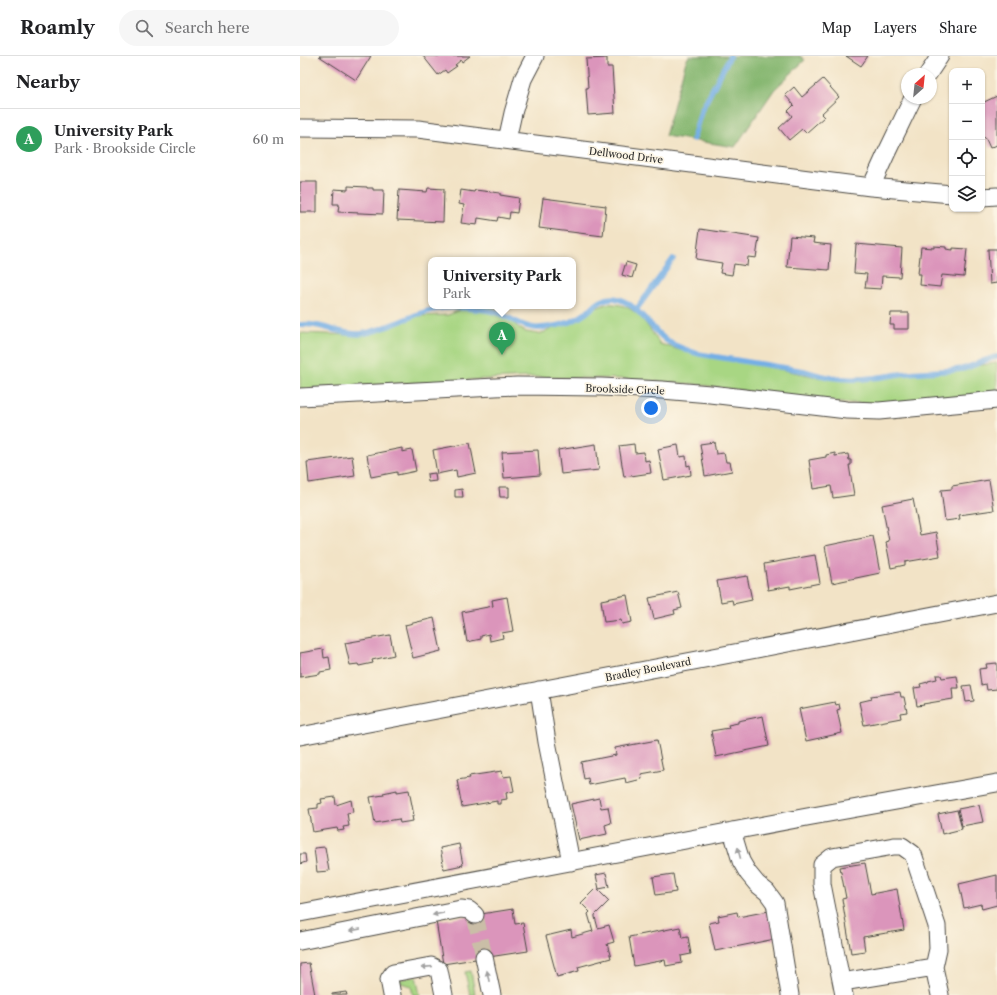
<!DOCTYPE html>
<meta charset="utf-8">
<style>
:root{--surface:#fff;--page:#f6f6f6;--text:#202124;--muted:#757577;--line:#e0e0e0;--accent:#1f6fb2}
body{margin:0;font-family:"Libre Caslon Text",serif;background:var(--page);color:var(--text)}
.controls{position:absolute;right:12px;top:12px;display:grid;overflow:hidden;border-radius:8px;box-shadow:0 1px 3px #0004}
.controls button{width:36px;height:36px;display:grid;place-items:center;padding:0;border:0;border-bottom:1px solid var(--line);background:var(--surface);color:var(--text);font:20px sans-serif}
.compass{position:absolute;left:601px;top:12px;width:36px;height:36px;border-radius:50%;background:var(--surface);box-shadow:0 1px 3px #0004;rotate:27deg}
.you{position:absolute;left:351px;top:352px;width:14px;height:14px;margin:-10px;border:3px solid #fff;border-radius:50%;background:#1a73e8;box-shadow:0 0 0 6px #1a73e833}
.badge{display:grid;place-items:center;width:26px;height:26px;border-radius:50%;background:var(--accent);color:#fff;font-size:13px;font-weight:700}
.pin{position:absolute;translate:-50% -33px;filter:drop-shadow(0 1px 2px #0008)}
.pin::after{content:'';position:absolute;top:21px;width:14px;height:12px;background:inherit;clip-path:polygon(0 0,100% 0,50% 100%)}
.popup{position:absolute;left:128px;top:201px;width:148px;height:52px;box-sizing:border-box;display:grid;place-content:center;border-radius:8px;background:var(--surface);filter:drop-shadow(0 1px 3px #0005);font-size:13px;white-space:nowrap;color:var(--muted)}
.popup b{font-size:15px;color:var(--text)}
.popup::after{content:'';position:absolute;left:50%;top:100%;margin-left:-8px;border:8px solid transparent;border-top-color:var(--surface)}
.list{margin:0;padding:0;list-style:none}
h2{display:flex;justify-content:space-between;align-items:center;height:52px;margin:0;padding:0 16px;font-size:17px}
h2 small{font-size:13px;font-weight:400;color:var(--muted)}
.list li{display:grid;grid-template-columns:26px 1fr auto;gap:12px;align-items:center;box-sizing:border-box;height:60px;padding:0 16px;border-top:1px solid var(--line)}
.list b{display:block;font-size:15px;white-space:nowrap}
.list p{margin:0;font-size:13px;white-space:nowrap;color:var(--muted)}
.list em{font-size:13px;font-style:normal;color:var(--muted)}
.icon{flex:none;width:22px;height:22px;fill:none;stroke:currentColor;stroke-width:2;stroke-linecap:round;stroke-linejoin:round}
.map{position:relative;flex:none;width:697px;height:939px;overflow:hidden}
header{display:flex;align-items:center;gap:24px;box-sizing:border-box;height:56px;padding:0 20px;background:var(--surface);border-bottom:1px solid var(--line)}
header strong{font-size:19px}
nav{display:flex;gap:22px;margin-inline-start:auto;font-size:14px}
.search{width:280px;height:36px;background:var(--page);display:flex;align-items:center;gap:10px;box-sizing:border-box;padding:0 14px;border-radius:22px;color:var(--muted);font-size:15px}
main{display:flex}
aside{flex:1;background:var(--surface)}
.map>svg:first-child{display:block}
.green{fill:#a8d683;stroke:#6a8057}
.forest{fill:#86b771;stroke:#58714e}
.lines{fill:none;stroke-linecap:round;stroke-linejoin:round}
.stream{stroke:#74afe5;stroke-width:5.5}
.building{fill:#db95bb}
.minor-tunnel{stroke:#cabea7;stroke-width:17;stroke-dasharray:17 8;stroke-linecap:butt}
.minor-casing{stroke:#494742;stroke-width:19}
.minor{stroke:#fff;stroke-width:17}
.oneway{fill:#a0a0a0}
.labels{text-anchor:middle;stroke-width:3.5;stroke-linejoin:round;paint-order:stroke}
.street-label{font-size:10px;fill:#2b2b2b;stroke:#fcf5e5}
</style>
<header>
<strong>Roamly</strong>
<div class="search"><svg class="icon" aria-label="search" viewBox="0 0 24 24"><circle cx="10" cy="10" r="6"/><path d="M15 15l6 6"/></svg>Search here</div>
<nav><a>Map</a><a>Layers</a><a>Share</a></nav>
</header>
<main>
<aside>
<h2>Nearby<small></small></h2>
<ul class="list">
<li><span class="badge" style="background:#2e9e5b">A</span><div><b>University Park</b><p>Park · Brookside Circle</p></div><em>60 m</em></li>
</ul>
</aside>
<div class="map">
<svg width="697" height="939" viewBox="0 0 697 939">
<rect width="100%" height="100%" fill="#fcf5e5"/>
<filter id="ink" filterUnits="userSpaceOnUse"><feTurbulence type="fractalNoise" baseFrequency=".025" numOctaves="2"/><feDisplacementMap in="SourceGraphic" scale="8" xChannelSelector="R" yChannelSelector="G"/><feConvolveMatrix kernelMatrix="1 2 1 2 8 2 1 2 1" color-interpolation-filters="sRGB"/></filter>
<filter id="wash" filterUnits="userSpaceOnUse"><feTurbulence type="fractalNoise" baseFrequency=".012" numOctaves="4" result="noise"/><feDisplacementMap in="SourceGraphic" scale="16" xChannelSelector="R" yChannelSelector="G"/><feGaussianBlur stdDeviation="0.9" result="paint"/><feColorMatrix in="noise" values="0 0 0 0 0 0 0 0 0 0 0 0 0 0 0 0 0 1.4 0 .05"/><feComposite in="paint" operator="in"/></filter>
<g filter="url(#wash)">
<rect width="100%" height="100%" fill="#f2e3c6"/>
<!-- green -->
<path class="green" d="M306,248C335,246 345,266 360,288L380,294L430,303L518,321L541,322L603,319L697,307V337L596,347H542L393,328L328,323L232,321L166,324L0,333V277L51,279L66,276L114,260L148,259L169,250H189L201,255L219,272L226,276L238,278L245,276L296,252Z
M171,915L175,939H170L165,916Z
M116,920L120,939H113L111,930L98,926L99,924Z"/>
<!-- forest -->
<path class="forest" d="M389,0H500L505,4L474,34L435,91L365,80L386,5Z"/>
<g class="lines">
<!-- stream -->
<path class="stream" d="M393,83L401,55L430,0
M336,254L373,203
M0,269C20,266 40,279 60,278C77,276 90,269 106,263C123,255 145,250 165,252C174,253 185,253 195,256C209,260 225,274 240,272C251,271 262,269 272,265C277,263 282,260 286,257C294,251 302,241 314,242C337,246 349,271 366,284C375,291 387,294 399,298L505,315C526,322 549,325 571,322C584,321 597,318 610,317C628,315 645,316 662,313C674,310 685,303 697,301"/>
</g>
<g id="blocks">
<!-- building -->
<path class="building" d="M19,0H71L56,24Z
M123,0H170L162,6L161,4L155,9L157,10L147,17L145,14L138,19Z
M546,0H568L561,10Z
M307,2V11H312L315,57L288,59L286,32H288L286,3Z
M523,23L539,41L521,58L524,61L506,77L502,73L489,84L479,72L492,60L488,55L494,49L485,39L494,31L502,41Z
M697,40V89L690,92L685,81L682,83V47Z
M0,126H17V156H0Z
M48,130L67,131V132H73V134H84L83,158L38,156L39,148H33L34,133L48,134Z
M128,132L144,133L143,166L97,164L99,134L127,136Z
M161,134L174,136L175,134L200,137V139L219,142L217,157L210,156L209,163L198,161L197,165L178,162L177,169L161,167L164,149L159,148Z
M243,142L306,150L303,180L239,172Z
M400,173L459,182L456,202L448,201L447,210L434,208L432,219L420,217L422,207L396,203Z
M490,180L514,182L513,187L531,189L529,214L487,211Z
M556,188L602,192L600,221L582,220L581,233L565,232L567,218L554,217Z
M634,190L646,191V193L653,194V192L667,193L664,221L642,219L640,231L620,229L621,218H618L621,191L634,192Z
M688,193H697V227L690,228Z
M326,206L336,209L332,222L322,219Z
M591,257H609V273H594V269H590Z
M414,386L416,398L424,397L426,406H430L432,415L405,420L400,388Z
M170,387L176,417L157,421L156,414L137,418L133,394Z
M296,388L299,414L261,418L258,394Z
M334,388L335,397L344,396L345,405L349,404L351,417L324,421L319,390Z
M378,389L380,401L386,400L387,410L390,409L391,419L364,424L358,393Z
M102,392V396L112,394L116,415L97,419V416L71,421L67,399Z
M238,394L240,419L204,422L202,396Z
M535,397V400L548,398L549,404H551V409H549L554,439L533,442L531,430L513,433L509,404L526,401V399Z
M52,400L55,420L9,427L7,406Z
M135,417L136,425L128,426L127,418Z
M689,424L694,454L659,459L660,463L645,465L641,434L652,433V430Z
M199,431H209V441H200Z
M162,433L163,441H155V434Z
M613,443L620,479L636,476L640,500L605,506V509L591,512L586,486L589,485L582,449Z
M573,480L580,517L532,527L525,490Z
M515,499L520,527L490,533V530L468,534L464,508Z
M447,520L452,544L433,548L432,544L421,546L417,525Z
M378,536L382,552L374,554L375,558L354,563L349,542Z
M327,539L332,566L322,568L321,564L304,566L301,544Z
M207,541L213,575L202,577L203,582L190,585L189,578L181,580V583L167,586L162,556L193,550L192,544Z
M134,562L141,595L113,602L105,569Z
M90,579L94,599L72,604L73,607L59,610L58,608L50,609L45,587Z
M23,593L24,602L29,601L31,614L20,616V618L0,621V597Z
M697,607V633L687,634L686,628L681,629L679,613L687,612L686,608Z
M636,619H641L642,622L657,620L659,632H652L653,643L623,648L624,649L617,650L614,632L621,631L620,628L628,626V625L637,623Z
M671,629L674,645L666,646L663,630Z
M600,636L601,641H604L607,656L600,657L601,662L564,669L559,646L572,643L571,640Z
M535,646L536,649L539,648L540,653L537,654L542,677L506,685L499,653Z
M463,660L469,690L416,701L411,675L429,672L428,669L438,667V665Z
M357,684L363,714L341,718L342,723L326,727L325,722L289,729L288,722L284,723L281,706L316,699L315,692Z
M202,715L203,721L211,720L214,735L206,737L207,743L201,744V748H197V745L162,751L157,724L170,722L169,720Z
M97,734V736L109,734L114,760H112L113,765L100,767L99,763L75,767L70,741L84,739L83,737Z
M35,741L36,749L51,744L53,756L47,757L49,770L43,771L44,774L38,775L37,772L13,776L9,753L18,752V748L22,747L21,743Z
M299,742L301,752L308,751L311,767L305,769L307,778L279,784L271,748Z
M679,749L683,766L662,770L658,753Z
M657,754L662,773L642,778L638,758Z
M159,788L163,809L144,813L140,792Z
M25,791L29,815L17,816L14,792Z
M0,798H5L6,806L0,808Z
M565,807L571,838L597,833L604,874L563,881L565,895L551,897L542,843L546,842L540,811Z
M306,817L309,831L299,833L296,819Z
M373,818L376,836L356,839L353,821Z
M697,819V849L682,853L681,848L664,852L659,828Z
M296,832L309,845L295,859V861L298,872L309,869L314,886L307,888L311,902L278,911L279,915L257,921L246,880L271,874L272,881L293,875L288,858L290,856L281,847Z
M213,853L215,868L223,867L228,895L143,908L136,865Z
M469,855L475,883L415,895L409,867L419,865L418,860L437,856L438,861Z
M380,871L382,882L388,881L391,898L381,900L382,907L366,910L365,904L334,910L329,881Z
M9,907L15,939H0V908Z
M46,936L47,939H32V938Z"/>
</g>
</g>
<g filter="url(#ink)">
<use href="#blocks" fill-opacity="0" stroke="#494742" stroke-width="1"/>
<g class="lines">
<!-- minor-tunnel -->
<path class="minor-tunnel" d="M175,859L184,901"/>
<defs>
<path id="minor" d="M628,18L640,0
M0,72L118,73L571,131L652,138
M207,84L213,57L223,23L235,0
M571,131L587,96L613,42
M682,141L697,140
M0,341L217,330L301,331L362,334L410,338L547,354L579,355L697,344
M239,634L247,686L271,806
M0,680L697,547
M432,775L441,805L448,817L457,828L467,836L475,847L490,939
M0,857L507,761L697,727
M0,885L161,853L169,854L175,859
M184,901L192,939
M542,926L634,911
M92,939L89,923L93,917L131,910L139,914L144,939
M544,939L522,828V809L532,801L594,790H602L613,798L637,870L638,893L634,911L640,939"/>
</defs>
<!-- minor casing -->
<use href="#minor" class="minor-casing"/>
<!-- minor -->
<use href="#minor" class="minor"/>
</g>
<!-- one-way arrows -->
<defs><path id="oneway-solid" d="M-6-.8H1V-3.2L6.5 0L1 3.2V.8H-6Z"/></defs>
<g class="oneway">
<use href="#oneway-solid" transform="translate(439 797) rotate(-105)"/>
<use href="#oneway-solid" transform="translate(138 858) rotate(169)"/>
<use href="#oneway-solid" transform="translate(55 874) rotate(169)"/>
<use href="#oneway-solid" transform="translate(127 911) rotate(175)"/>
<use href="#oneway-solid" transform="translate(188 920) rotate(-101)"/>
</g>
</g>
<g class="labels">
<!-- street labels -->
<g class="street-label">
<text transform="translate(326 99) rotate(7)" y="4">Dellwood Drive</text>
<text transform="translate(325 333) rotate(2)" y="4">Brookside Circle</text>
<text transform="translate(348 613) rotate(-11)" y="4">Bradley Boulevard</text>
</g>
</g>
</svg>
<div class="controls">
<button>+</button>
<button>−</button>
<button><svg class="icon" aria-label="locate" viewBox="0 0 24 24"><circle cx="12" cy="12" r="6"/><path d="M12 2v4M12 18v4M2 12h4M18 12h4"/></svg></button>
<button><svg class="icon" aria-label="layers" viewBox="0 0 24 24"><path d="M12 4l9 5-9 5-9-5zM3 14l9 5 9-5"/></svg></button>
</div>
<svg class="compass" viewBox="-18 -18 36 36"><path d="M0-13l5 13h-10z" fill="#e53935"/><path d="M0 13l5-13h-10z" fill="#757577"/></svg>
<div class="you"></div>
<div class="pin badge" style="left:202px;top:299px;background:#2e9e5b">A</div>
<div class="popup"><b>University Park</b>Park</div>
</div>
</main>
